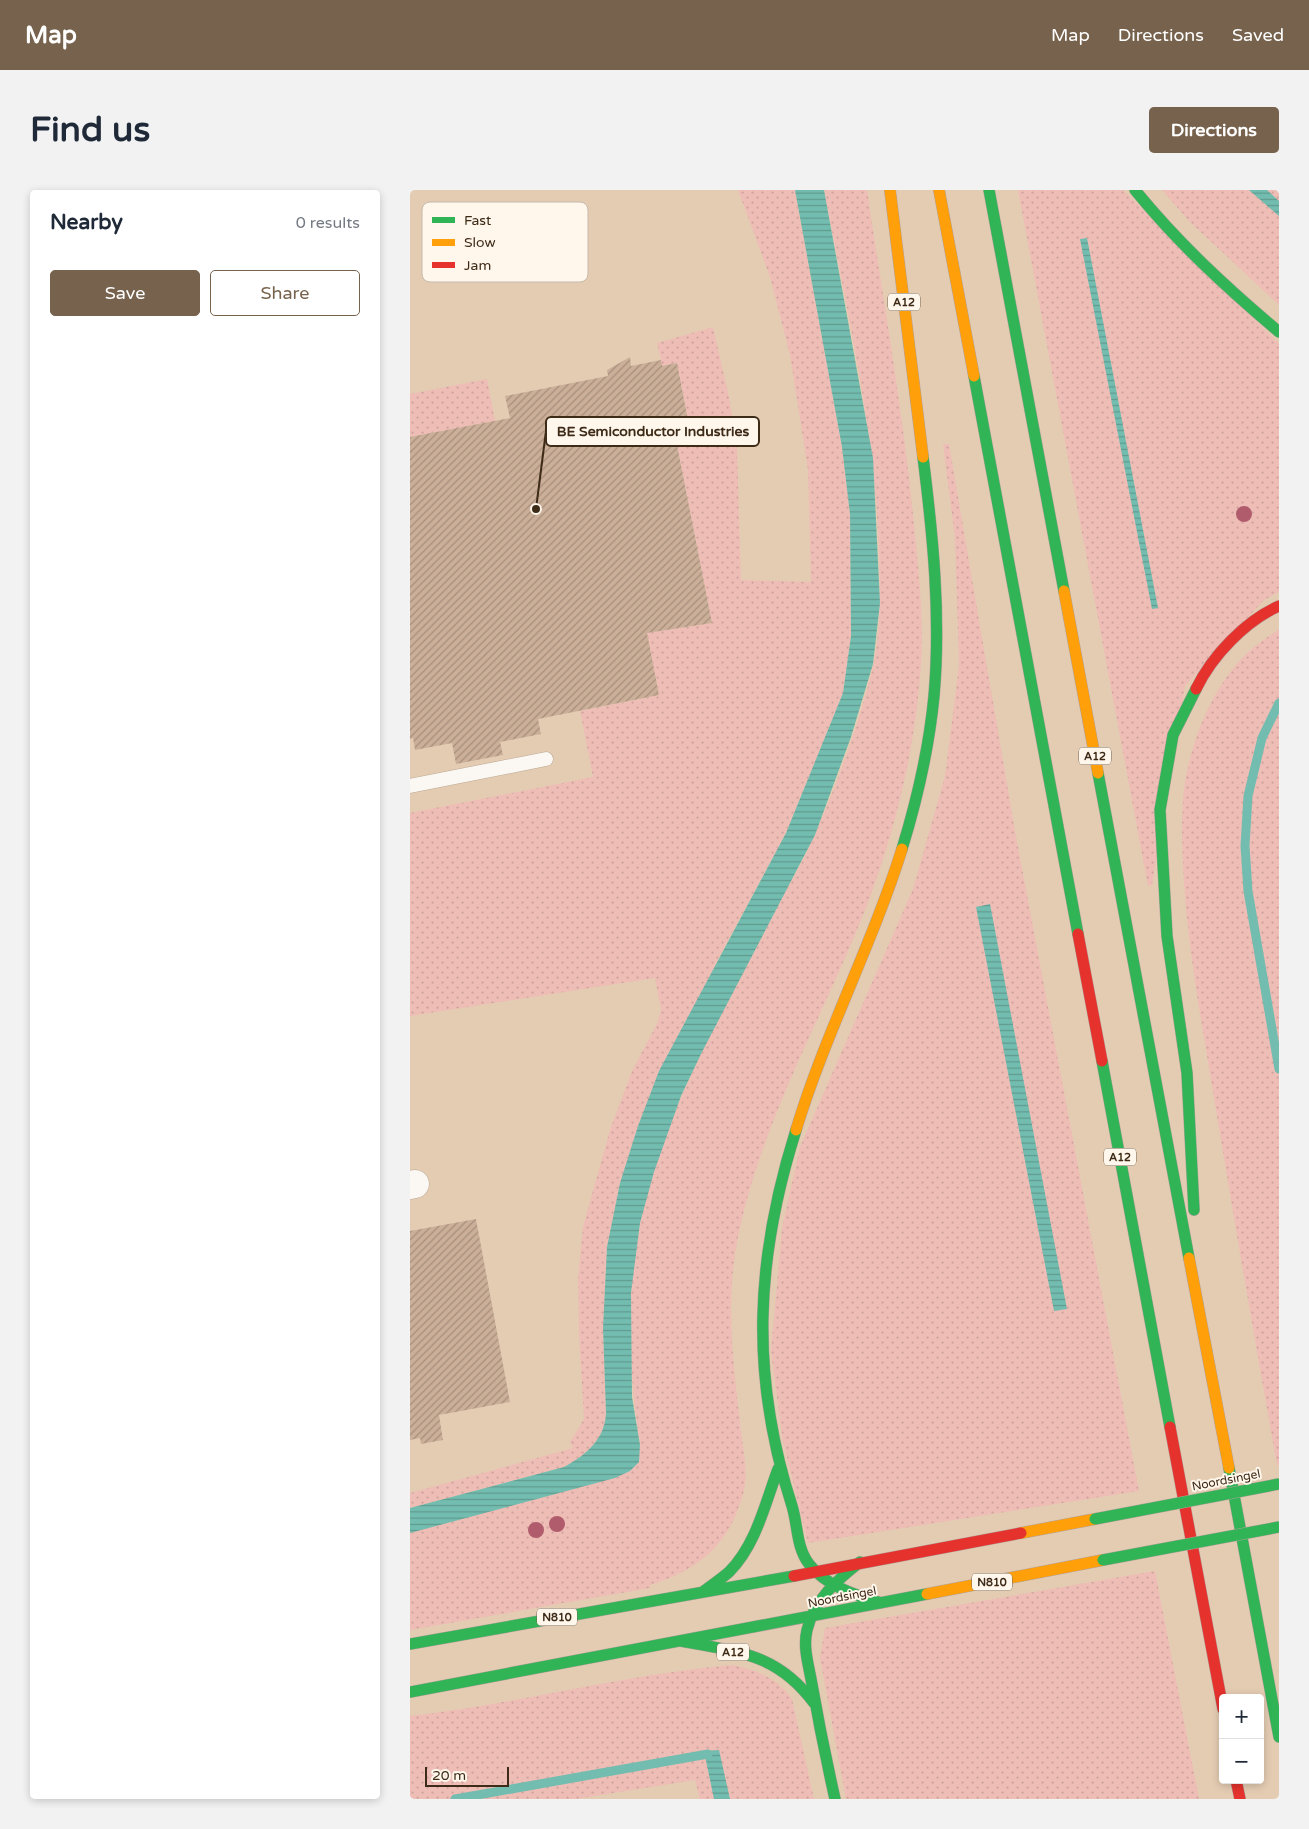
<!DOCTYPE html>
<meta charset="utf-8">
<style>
:root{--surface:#fff;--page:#f2f2f3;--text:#1f2937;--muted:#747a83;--line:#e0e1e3;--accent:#77634d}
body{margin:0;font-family:"Varela Round",sans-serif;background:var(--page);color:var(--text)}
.controls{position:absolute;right:15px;bottom:15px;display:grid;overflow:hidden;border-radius:5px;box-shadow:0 2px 8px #0003}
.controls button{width:45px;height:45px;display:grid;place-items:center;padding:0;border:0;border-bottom:1px solid var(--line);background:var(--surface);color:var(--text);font:25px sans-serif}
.scale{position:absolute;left:15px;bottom:12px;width:84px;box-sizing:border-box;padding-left:5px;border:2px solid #3d2b17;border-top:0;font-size:14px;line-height:18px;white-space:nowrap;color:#3d2b17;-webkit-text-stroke:4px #fff6ec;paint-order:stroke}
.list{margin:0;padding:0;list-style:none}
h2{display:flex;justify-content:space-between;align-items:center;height:65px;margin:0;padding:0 20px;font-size:21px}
h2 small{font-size:16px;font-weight:400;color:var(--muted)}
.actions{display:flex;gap:10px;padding:15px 20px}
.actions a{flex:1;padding:11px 0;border:1px solid var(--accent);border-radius:5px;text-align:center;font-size:18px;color:var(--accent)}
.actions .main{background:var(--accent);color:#fff}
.map{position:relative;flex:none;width:869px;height:1609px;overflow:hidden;border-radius:5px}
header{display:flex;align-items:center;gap:30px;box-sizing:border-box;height:70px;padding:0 25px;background:var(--accent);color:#fff}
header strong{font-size:24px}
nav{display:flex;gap:28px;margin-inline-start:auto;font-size:18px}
.intro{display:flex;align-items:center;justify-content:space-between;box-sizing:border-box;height:120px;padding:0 30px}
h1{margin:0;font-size:35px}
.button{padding:12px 22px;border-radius:5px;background:var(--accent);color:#fff;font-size:18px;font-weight:700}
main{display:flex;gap:30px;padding:0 30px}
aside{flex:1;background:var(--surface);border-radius:5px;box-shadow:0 2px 8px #0003}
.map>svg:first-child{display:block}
.grass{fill:url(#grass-dots)}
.water{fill:url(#water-rules)}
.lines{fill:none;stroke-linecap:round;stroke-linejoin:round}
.stream{stroke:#73bdb0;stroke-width:9}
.building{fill:url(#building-hatch)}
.lane-casing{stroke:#bba893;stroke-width:15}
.street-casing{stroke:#bba893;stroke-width:29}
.fast-casing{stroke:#b2a19e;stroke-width:12}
.slow-casing{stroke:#b2a19e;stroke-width:12}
.jam-casing{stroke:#b2a19e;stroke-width:12}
.lane{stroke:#fbf7f3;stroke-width:14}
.street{stroke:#fbf7f3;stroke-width:28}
.fast{stroke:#30b455;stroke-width:11}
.slow{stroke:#ff9f0a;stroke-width:11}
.jam{stroke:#e5322d;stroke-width:11}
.fast-bridge-casing{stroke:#b2a19e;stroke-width:12;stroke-linecap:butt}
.fast-bridge{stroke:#30b455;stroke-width:11}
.tree{fill:#b05c6c}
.labels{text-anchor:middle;stroke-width:4;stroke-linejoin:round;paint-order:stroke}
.shield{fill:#fff6ec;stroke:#776857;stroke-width:1}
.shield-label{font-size:11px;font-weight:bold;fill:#3d2b17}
.street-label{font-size:12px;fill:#3d2b17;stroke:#fff6ec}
.key{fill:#fff6ec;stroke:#c5b9ac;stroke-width:1}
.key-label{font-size:14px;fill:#3d2b17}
.leader{fill:none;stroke:#3d2b17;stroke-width:2}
.callout-dot{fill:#3d2b17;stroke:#fff6ec;stroke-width:2}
.callout{fill:#fff6ec;stroke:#3d2b17;stroke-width:2}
.callout-label{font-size:14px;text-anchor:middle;font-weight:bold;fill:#3d2b17}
</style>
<header>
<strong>Map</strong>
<nav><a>Map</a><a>Directions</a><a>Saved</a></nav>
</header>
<div class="intro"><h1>Find us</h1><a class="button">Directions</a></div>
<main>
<aside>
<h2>Nearby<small>0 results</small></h2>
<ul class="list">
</ul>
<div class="actions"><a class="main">Save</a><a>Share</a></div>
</aside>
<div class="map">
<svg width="869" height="1609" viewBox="0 0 869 1609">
<defs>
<pattern id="grass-dots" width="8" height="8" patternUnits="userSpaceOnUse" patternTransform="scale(1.25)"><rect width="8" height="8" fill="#eebdb6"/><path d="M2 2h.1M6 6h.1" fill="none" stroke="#cda39c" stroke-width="1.8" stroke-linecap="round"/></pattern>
<pattern id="water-rules" width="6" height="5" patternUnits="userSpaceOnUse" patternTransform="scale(1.25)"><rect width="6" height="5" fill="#73bdb0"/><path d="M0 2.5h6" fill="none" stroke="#609a8e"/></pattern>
<pattern id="building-hatch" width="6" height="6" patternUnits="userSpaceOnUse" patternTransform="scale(1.25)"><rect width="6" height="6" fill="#cbaf99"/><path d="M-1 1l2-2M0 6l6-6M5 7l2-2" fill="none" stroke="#a68f7c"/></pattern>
</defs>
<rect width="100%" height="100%" fill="#e4ccb2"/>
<!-- grass -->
<path class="grass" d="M328,0H385L432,257L440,324L441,446L433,503L376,643L308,769L228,936L210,993L197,1057L193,1138L196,1223C195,1249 176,1265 154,1277L0,1318V1303L163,1258L160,1252L174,1229L169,1144L168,1088L173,1037L200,940L222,881L247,834L251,820L245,788L0,826V623L183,587L170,521L249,505L237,443L302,433L264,240L279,236L267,173L252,176L247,153L303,137L319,207L327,260L331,390L401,392L398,280L380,165L360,87Z
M414,0H457C473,108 492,215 503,324C507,365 512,408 512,450C510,540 488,634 456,718C411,832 345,942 325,1064C316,1126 325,1188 332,1249C334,1264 337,1279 335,1294C334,1304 330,1313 327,1322C311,1362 280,1383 240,1395V1398L0,1440V1343L98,1315L230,1255C219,1183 215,1105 230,1033C253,920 317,815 369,714C381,691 395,668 405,644C427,594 451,528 463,476C471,440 470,401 469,364C465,241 437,121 414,0Z
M608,0H713L869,154V402L854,410L775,496L742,695L738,696Z
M752,0H869V115L780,32Z
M77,189L85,231L0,247V204Z
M533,254H539L605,641L729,1301L398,1353L372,1247L361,1161L372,1038L390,957L503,699L535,586L549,475L545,348Z
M869,439V1275H867C843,1141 820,1006 798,872C787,806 776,741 773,675C772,648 771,619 775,592C783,545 806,488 844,457C852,451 861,445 869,439Z
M745,1381L789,1609H436L410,1468L415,1438Z
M323,1475C347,1480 367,1488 382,1509L404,1609H290L285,1590L166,1609H0V1526C108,1514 214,1484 323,1475Z"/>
<!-- water -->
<path class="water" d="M385,0H414L463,268L470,413L463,474L441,547L405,645L291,864L271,906L244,982L230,1033L221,1103L222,1207L230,1255L229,1272L220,1281L205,1288L0,1343V1318L154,1277C176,1265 195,1249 196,1223L193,1138L197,1057L210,993L228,936L249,881L376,643L433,503L441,446L440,324L432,257Z
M839,0H857L869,11V26Z
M677,48L748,418L742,419L670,49Z
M580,714L657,1119L644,1121L566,717Z
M309,1560L320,1609H304L294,1561Z"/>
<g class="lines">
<!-- stream -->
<path class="stream" d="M869,513L852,548L838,606L835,656L838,701L869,879
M45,1609L298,1564"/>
</g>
<!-- building -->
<path class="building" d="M220,167L221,176L251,170L252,176L267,173L279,236L264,240L302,433L237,443L249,505L128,529L131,544L90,552L93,565L46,574L42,553L5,560L3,548L0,549V247L100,228L95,206L198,186L197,180Z
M66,1029L100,1212L29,1225L33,1250L11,1254L10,1248L0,1250V1041Z"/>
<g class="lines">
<defs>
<path id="lane" d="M0,596L136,569"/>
<path id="street" d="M0,995L5,994"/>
<path id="fast" d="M579,0L654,401
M725,0C768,53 817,98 869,142
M564,186L668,744
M688,583L779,1068
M492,659C507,610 519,558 524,506C531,427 523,346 513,267
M692,871L760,1237
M386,940C345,1070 340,1186 382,1316C388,1335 386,1357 399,1374C416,1396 445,1405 471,1413
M784,1020L777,883L757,746L750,620L763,545L786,499
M819,1278L869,1547
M294,1401C302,1395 311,1389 319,1382C346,1355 355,1314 368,1279
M271,1451C328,1462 367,1463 404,1513
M0,1454L384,1386
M0,1502L517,1404
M425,1609C416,1569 408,1529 401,1489C398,1473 393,1456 397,1440C404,1410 427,1390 450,1372"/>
<path id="slow" d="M480,0L513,267
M529,0L564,186
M654,401L688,583
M386,940C415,844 462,755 492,659
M779,1068L819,1278
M611,1343L685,1329
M517,1404L693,1370"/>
<path id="jam" d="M786,499C802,466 835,431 869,416
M668,744L692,871
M760,1237L813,1519
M384,1386L611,1343
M826,1590L830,1609"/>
</defs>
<!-- lane casing -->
<use href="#lane" class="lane-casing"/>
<!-- street casing -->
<use href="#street" class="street-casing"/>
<!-- fast casing -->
<use href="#fast" class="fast-casing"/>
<!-- slow casing -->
<use href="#slow" class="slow-casing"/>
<!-- jam casing -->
<use href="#jam" class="jam-casing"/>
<!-- lane -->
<use href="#lane" class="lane"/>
<!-- street -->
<use href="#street" class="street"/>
<!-- fast -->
<use href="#fast" class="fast"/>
<!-- slow -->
<use href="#slow" class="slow"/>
<!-- jam -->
<use href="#jam" class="jam"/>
<defs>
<path id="fast-bridge" d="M685,1329L869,1294
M693,1370L869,1337"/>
</defs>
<!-- fast-bridge casing -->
<use href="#fast-bridge" class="fast-bridge-casing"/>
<!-- fast-bridge -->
<use href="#fast-bridge" class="fast-bridge"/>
</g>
<!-- trees -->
<g class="tree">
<circle cx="834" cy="324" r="8"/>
<circle cx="147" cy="1334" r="8"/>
<circle cx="126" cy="1340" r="8"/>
</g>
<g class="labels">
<!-- shield labels -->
<g class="shield">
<rect x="478" y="103.5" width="32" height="17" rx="4"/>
<rect x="669" y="557.5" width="32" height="17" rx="4"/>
<rect x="694" y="958.5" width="32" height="17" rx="4"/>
<rect x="562" y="1383.5" width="40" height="17" rx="4"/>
<rect x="127" y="1418.5" width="40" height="17" rx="4"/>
<rect x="307" y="1453.5" width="32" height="17" rx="4"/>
</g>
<g class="shield-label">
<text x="494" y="116">A12</text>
<text x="685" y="570">A12</text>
<text x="710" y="971">A12</text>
<text x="582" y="1396">N810</text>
<text x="147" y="1431">N810</text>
<text x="323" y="1466">A12</text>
</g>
<!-- street labels -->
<g class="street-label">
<text transform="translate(816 1290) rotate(-11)" y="4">Noordsingel</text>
<text transform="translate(432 1407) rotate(-11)" y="4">Noordsingel</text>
</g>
</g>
<!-- legend -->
<rect x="12" y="12" width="166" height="80" rx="8" class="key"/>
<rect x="22" y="27" width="23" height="6" fill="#30b455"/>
<rect x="22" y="49" width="23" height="7" fill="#ff9f0a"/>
<rect x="22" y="72" width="23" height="6" fill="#e5322d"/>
<g class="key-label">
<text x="54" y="35">Fast</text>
<text x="54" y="57">Slow</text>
<text x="54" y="80">Jam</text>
</g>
<!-- callouts -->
<path class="leader" d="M126 319L136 241"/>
<circle class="callout-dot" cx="126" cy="319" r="5"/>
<rect class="callout" x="136" y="227" width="213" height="29" rx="5"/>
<g class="callout-label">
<text x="243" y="246">BE Semiconductor Industries</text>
</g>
</svg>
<div class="controls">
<button>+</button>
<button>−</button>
</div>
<div class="scale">20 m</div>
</div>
</main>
